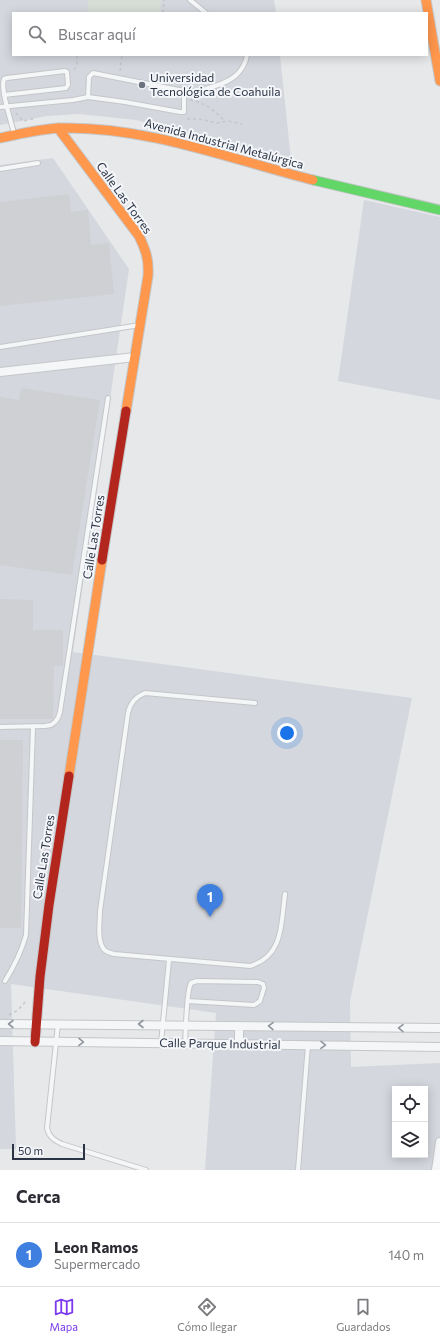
<!DOCTYPE html>
<html lang="es">
<meta charset="utf-8">
<style>
:root{--surface:#fff;--page:#f7f7f7;--text:#2b2b33;--muted:#7c7c81;--line:#e1e1e2;--accent:#7c3aed}
body{margin:0;font-family:Commissioner,sans-serif;background:var(--page);color:var(--text)}
.controls{position:absolute;right:12px;bottom:12px;display:grid;overflow:hidden;border-radius:0px;box-shadow:0 2px 10px #0003}
.controls button{width:36px;height:36px;display:grid;place-items:center;padding:0;border:0;border-bottom:1px solid var(--line);background:var(--surface);color:var(--text);font:20px sans-serif}
.scale{position:absolute;left:12px;bottom:10px;width:73px;box-sizing:border-box;padding-left:4px;border:2px solid #2b3445;border-top:0;font-size:11px;line-height:14px;white-space:nowrap;color:#2b3445;-webkit-text-stroke:3px #f4f6f9;paint-order:stroke}
.you{position:absolute;left:287px;top:733px;width:14px;height:14px;margin:-10px;border:3px solid #fff;border-radius:50%;background:#1a73e8;box-shadow:0 0 0 6px #1a73e833}
.badge{display:grid;place-items:center;width:26px;height:26px;border-radius:50%;background:var(--accent);color:#fff;font-size:13px;font-weight:700}
.pin{position:absolute;translate:-50% -33px;filter:drop-shadow(0 1px 2px #0008)}
.pin::after{content:'';position:absolute;top:21px;width:14px;height:12px;background:inherit;clip-path:polygon(0 0,100% 0,50% 100%)}
.list{margin:0;padding:0;list-style:none}
h2{display:flex;justify-content:space-between;align-items:center;height:52px;margin:0;padding:0 16px;font-size:17px}
h2 small{font-size:13px;font-weight:400;color:var(--muted)}
.list li{display:grid;grid-template-columns:26px 1fr auto;gap:12px;align-items:center;box-sizing:border-box;height:64px;padding:0 16px;border-top:1px solid var(--line)}
.list b{display:block;font-size:15px;white-space:nowrap}
.list p{margin:0;font-size:13px;white-space:nowrap;color:var(--muted)}
.list em{font-size:13px;font-style:normal;color:var(--muted)}
.icon{flex:none;width:22px;height:22px;fill:none;stroke:currentColor;stroke-width:2;stroke-linecap:round;stroke-linejoin:round}
.map{position:relative;flex:none;width:440px;height:1170px;overflow:hidden}
.search{position:absolute;background:var(--surface);box-shadow:0 2px 10px #0003;left:12px;right:12px;top:12px;height:44px;display:flex;align-items:center;gap:10px;box-sizing:border-box;padding:0 14px;border-radius:0px;color:var(--muted);font-size:15px}
.sheet{height:116px;background:var(--surface)}
nav{display:flex;justify-content:space-around;align-items:center;box-sizing:border-box;height:56px;border-top:1px solid var(--line);background:var(--surface);font-size:11px;color:var(--muted)}
nav a{display:grid;justify-items:center;gap:2px}
nav .on{color:var(--accent)}
.map>svg:first-child{display:block}
.built{fill:#d4d7dd;fill-rule:evenodd}
.green{fill:#d6ded6}
.building{fill:#ced0d3}
.lines{fill:none;stroke-linecap:round;stroke-linejoin:round}
.lane-casing{stroke:#c4c6c8;stroke-width:6}
.street-casing{stroke:#c4c6c8;stroke-width:10}
.fast-casing{stroke:#c4c6c8;stroke-width:11}
.slow-casing{stroke:#c4c6c8;stroke-width:11}
.jam-casing{stroke:#c4c6c8;stroke-width:11}
.path{stroke:#c5c6ca;stroke-width:1.5;stroke-dasharray:3 3;stroke-linecap:butt}
.lane{stroke:#f5f6f7;stroke-width:4}
.street{stroke:#f5f6f7;stroke-width:8}
.fast{stroke:#63d668;stroke-width:9}
.slow{stroke:#ff974d;stroke-width:9}
.jam{stroke:#b3261e;stroke-width:9}
.oneway{stroke:#90959e}
.poi-dot{fill:#6c737f;stroke:#f4f6f9;stroke-width:1.5}
.labels{text-anchor:middle;stroke-width:4;stroke-linejoin:round;paint-order:stroke}
.poi-label{font-size:12px;fill:#2b3445;stroke:#f4f6f9;text-anchor:start}
.street-label{font-size:12px;fill:#2b3445;stroke:#f4f6f9}
</style>
<div class="map">
<svg width="440" height="1170" viewBox="0 0 440 1170">
<rect width="100%" height="100%" fill="#e6e8ea"/>
<!-- built -->
<path class="built" d="M0,0H274L276,13H13V55H280L291,160L136,120L79,114L47,116L0,125Z
M53,158L129,269L73,652L412,698L350,1001L351,1067L440,1063V1170H205L216,1013L11,984L16,1149H0V165ZM395,1089H425V1155H395Z
M364,200L440,217V400L338,381Z"/>
<!-- green -->
<path class="green" d="M88,0H161L160,13H87Z"/>
<!-- building -->
<path class="building" d="M69,194L71,212L88,210L91,245L109,243L114,294L0,306V202Z
M21,388L100,400L72,575L0,565V397L19,400Z
M0,599L33,600V630H63V666H54L53,719H0Z
M0,740H23L21,928H0Z"/>
<g class="lines">
<defs>
<path id="lane" d="M190,0L206,13
M4,95L66,88L68,85L67,72L65,71L7,78L4,79C0,89 11,121 14,133
M88,97L89,77L93,73L184,91
M0,107L73,100L88,97L125,102L180,112H184V91C197,93 202,90 215,86C231,81 244,73 247,55
M0,169L38,163
M0,347L140,325
M255,703L145,693C135,697 130,703 128,713L100,911C100,922 97,938 103,948C105,952 110,953 114,954L250,966C284,956 281,923 285,894
M0,727L45,726L51,725L55,722L58,718L60,712L108,398
M5,981C15,965 21,953 26,935L33,727
M58,1024L47,1128C49,1137 54,1140 62,1144L146,1170
M161,1043L169,960
M185,1044C186,1031 186,992 191,983L197,981L258,982L263,984L264,988L260,1001L254,1005L188,1001
M298,1170L308,1045"/>
<path id="street" d="M0,372L135,357
M0,1024L440,1028
M0,1041L440,1047
M239,1044V1026
M436,1170L440,1142"/>
<path id="fast" d="M313,180L440,210"/>
<path id="slow" d="M426,0L440,81
M58,128L139,236C146,251 149,259 148,276L126,411
M0,138C20,134 40,129 60,128C147,126 230,159 313,180
M69,776L102,560"/>
<path id="jam" d="M102,560L126,411
M35,1042L40,977L49,905L69,776"/>
</defs>
<!-- lane casing -->
<use href="#lane" class="lane-casing"/>
<!-- street casing -->
<use href="#street" class="street-casing"/>
<!-- fast casing -->
<use href="#fast" class="fast-casing"/>
<!-- slow casing -->
<use href="#slow" class="slow-casing"/>
<!-- jam casing -->
<use href="#jam" class="jam-casing"/>
<!-- path -->
<path class="path" d="M163,13L164,0
M74,70L77,63V55
M120,71L122,55
M190,100C204,102 216,111 225,122
M16,113L23,121L36,118
M187,119H199L218,123L228,121L242,124
M9,1015L18,1010L27,1000"/>
<!-- lane -->
<use href="#lane" class="lane"/>
<!-- street -->
<use href="#street" class="street"/>
<!-- fast -->
<use href="#fast" class="fast"/>
<!-- slow -->
<use href="#slow" class="slow"/>
<!-- jam -->
<use href="#jam" class="jam"/>
</g>
<!-- one-way arrows -->
<defs><path id="oneway-chevron" d="M-2-3.5L2.5 0L-2 3.5" fill="none" stroke-width="1.6" stroke-linecap="round" stroke-linejoin="round"/></defs>
<g class="oneway">
<use href="#oneway-chevron" transform="translate(11 1024) rotate(-180)"/>
<use href="#oneway-chevron" transform="translate(141 1024) rotate(-180)"/>
<use href="#oneway-chevron" transform="translate(271 1026) rotate(-179)"/>
<use href="#oneway-chevron" transform="translate(401 1028) rotate(-179)"/>
<use href="#oneway-chevron" transform="translate(81 1042) rotate(1)"/>
<use href="#oneway-chevron" transform="translate(323 1045) rotate(1)"/>
</g>
<!-- markers -->
<circle class="poi-dot" cx="142" cy="85" r="4"/>
<g class="labels">
<!-- poi labels -->
<g class="poi-label">
<text x="150" y="82">Universidad<tspan x="150" dy="14">Tecnológica de Coahuila</tspan></text>
</g>
<!-- street labels -->
<g class="street-label">
<text transform="translate(224 144) rotate(15)" y="4">Avenida Industrial Metalúrgica</text>
<text transform="translate(124 198) rotate(54)" y="4">Calle Las Torres</text>
<text transform="translate(94 537) rotate(-81)" y="4">Calle Las Torres</text>
<text transform="translate(44 857) rotate(-81)" y="4">Calle Las Torres</text>
<text transform="translate(220 1044) rotate(1)" y="4">Calle Parque Industrial</text>
</g>
</g>
</svg>
<div class="controls">
<button><svg class="icon" aria-label="locate" viewBox="0 0 24 24"><circle cx="12" cy="12" r="6"/><path d="M12 2v4M12 18v4M2 12h4M18 12h4"/></svg></button>
<button><svg class="icon" aria-label="layers" viewBox="0 0 24 24"><path d="M12 4l9 5-9 5-9-5zM3 14l9 5 9-5"/></svg></button>
</div>
<div class="scale">50 m</div>
<div class="you"></div>
<div class="pin badge" style="left:210px;top:917px;background:#3f7fe0">1</div>
<div class="search"><svg class="icon" aria-label="search" viewBox="0 0 24 24"><circle cx="10" cy="10" r="6"/><path d="M15 15l6 6"/></svg>Buscar aquí</div>
</div>
<section class="sheet">
<h2>Cerca<small></small></h2>
<ul class="list">
<li><span class="badge" style="background:#3f7fe0">1</span><div><b>Leon Ramos</b><p>Supermercado</p></div><em>140 m</em></li>
</ul>
</section>
<nav>
<a class="on"><svg class="icon" aria-label="map" viewBox="0 0 24 24"><path d="M3 6l6-2 6 2 6-2v14l-6 2-6-2-6 2zM9 4v14M15 6v14"/></svg>Mapa</a>
<a><svg class="icon" aria-label="directions" viewBox="0 0 24 24"><path d="M12 3l9 9-9 9-9-9zM9 14v-3h6M13 9l2 2-2 2"/></svg>Cómo llegar</a>
<a><svg class="icon" aria-label="saved" viewBox="0 0 24 24"><path d="M7 4h10v16l-5-4-5 4z"/></svg>Guardados</a>
</nav>
